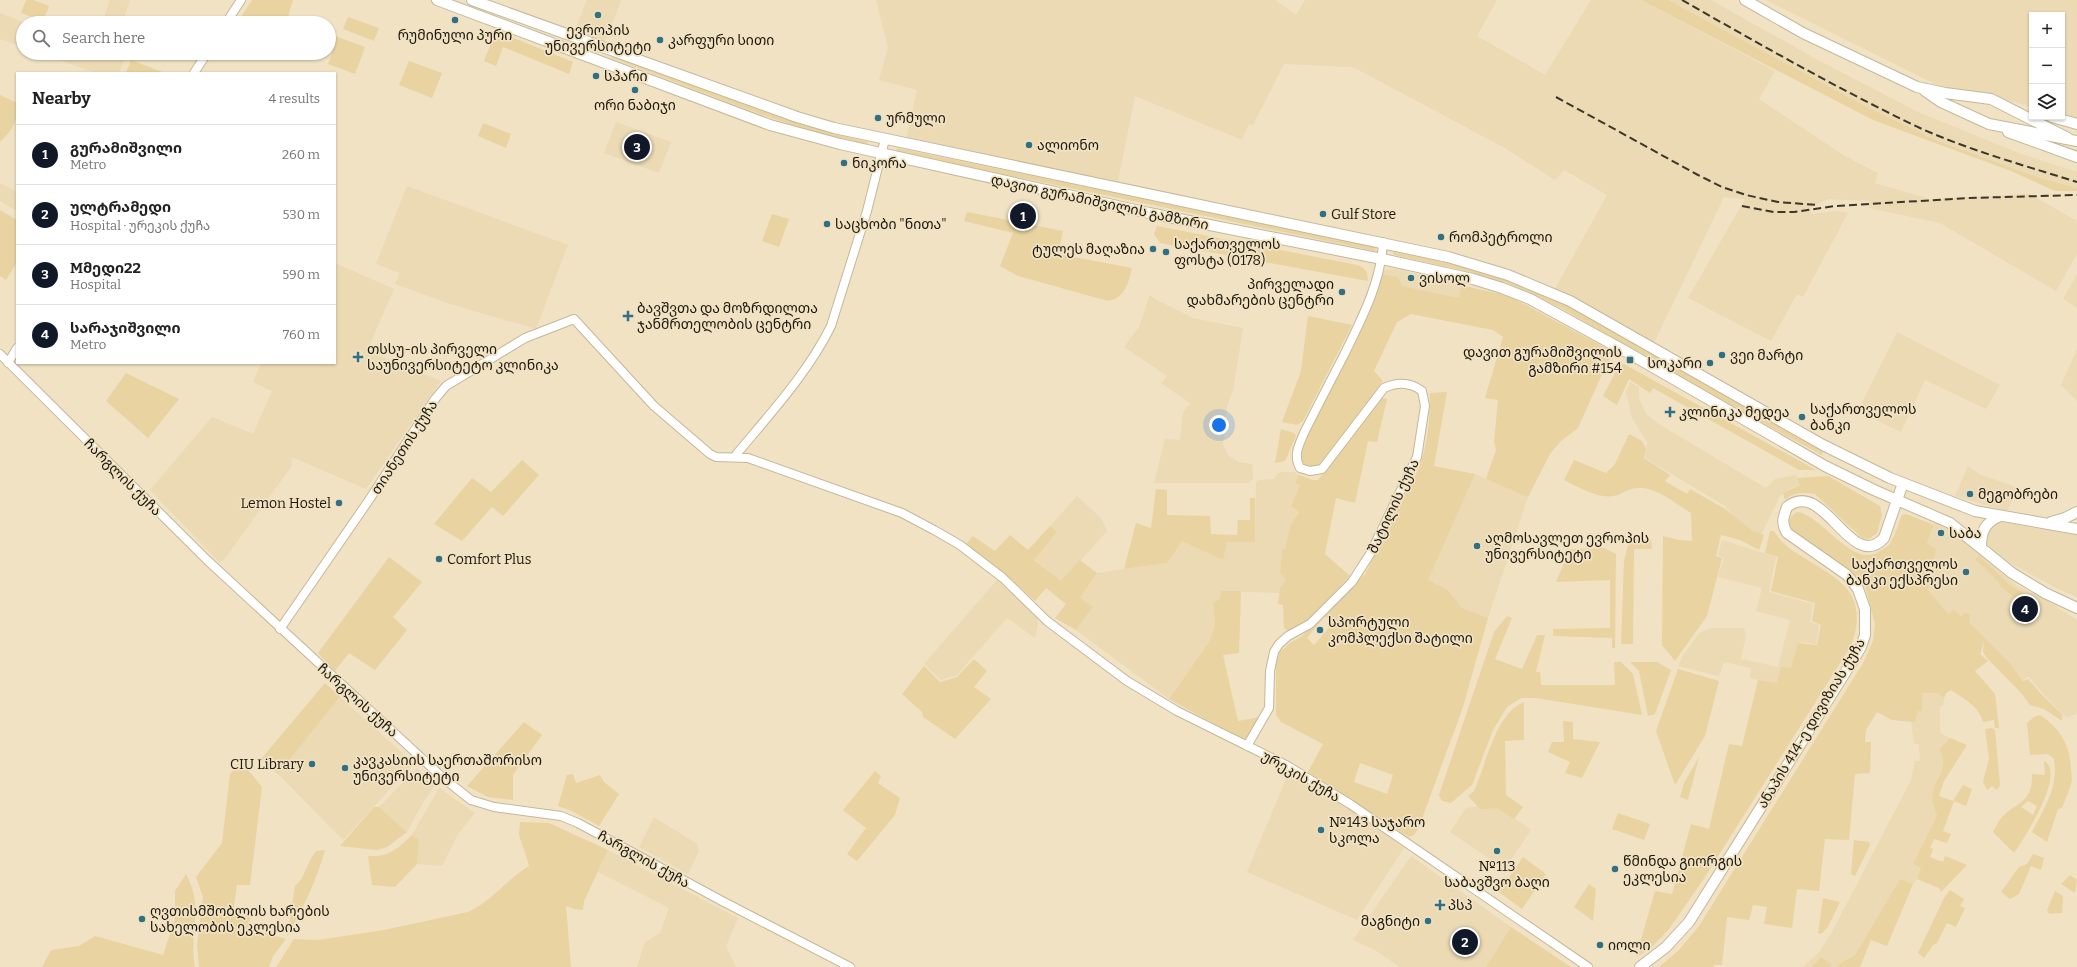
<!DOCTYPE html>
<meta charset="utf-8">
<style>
:root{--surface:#fff;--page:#f2f2f2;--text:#222;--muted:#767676;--line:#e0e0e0;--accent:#111827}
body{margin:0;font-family:Bitter,"Noto Sans Georgian",serif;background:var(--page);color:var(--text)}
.controls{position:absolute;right:12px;top:12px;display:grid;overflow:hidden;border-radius:0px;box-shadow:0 1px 3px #0004}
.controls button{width:36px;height:36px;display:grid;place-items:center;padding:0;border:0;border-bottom:1px solid var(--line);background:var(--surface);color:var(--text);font:20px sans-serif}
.you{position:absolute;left:1219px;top:425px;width:14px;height:14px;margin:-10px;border:3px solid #fff;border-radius:50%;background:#1a73e8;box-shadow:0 0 0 6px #1a73e833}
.badge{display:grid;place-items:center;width:26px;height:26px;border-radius:50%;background:var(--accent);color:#fff;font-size:13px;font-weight:700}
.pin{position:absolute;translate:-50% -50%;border:2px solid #fff;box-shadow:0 1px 4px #0006}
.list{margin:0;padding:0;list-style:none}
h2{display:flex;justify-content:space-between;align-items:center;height:52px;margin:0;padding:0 16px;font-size:17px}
h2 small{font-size:13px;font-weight:400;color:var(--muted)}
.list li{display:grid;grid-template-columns:26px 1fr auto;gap:12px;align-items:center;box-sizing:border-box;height:60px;padding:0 16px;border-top:1px solid var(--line)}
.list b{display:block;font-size:15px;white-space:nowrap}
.list p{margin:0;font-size:13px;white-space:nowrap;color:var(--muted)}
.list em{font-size:13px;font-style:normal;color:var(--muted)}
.icon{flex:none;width:22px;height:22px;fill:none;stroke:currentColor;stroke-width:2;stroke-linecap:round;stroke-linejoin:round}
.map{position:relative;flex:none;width:2077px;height:967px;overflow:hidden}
.search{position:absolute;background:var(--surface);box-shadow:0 1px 3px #0004;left:16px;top:16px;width:320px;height:44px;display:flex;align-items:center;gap:10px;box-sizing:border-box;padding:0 14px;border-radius:22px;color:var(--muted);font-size:15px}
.panel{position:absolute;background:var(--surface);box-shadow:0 1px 3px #0004;left:16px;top:72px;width:320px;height:292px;border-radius:0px}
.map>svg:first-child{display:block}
.built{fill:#ebdab3}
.green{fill:#e9d3a0;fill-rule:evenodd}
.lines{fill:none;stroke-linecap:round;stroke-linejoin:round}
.minor-casing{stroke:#c5b899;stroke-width:10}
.major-casing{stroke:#c5b899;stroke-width:12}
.minor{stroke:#fff;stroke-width:8}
.major{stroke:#fff;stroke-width:10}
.rail{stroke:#3c3728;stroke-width:2;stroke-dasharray:8 4;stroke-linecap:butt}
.poi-dot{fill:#306f84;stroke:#f0e2c3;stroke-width:1.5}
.labels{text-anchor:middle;stroke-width:3.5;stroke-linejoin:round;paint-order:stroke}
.poi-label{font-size:14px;fill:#1c180c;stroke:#f0e2c3;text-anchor:start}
.street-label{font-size:14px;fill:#1c180c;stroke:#f0e2c3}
</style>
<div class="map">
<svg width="2077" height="967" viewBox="0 0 2077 967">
<rect width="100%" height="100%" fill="#f0e2c3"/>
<!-- built -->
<path class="built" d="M110,0H130L122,23H102Z
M587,0H621L605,42L575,30Z
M876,0H1275L1296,15L1305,0H1497L1477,36L1545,75L1591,0H1641L1775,71L1759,99L1843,155L1878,173L1875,183L1929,199L2030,194L2077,221V254L2056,291L1940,223L1869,208L1870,201L1828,199L1811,207V214L1836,211L1848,213L1803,297L1797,294L1771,341L1688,298L1745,199L1724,197L1654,343L1555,289L1607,195L1564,170L1555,180L1503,147L1353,67L1284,64L1253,125L1249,124L1242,140L1135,96L1118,181L906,139L917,90L879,80L888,48Z
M1668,0H1711L1818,60L1918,112L2021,154L2077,172V188L2043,179L1938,141L1869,108Z
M1766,0H2077V120L2062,116V15H2032V107L1994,97L1943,88Z
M0,13L26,23H23V47L0,39Z
M40,53H106L124,60L119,73H96Z
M616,122L671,142L659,173L604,153Z
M0,183L17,192V211L0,201Z
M407,186L568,245L536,329L450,304L395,284L400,273L376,264Z
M335,263L394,289L367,351L441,381L366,489L292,457L291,467L223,561L219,562L150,490L212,417L253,434L272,391L253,382L261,363H335Z
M1396,269L1461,285L1459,298L1402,286L1381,274L1384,270Z
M2077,274V308L2063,299Z
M1150,295L1155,299L1193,318L1243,328L1233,391L1227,406L1223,444L1228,455L1238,462L1252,464L1253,479L1248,483H1154L1165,439L1180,440L1183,413L1190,403L1161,383L1167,376L1124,347L1139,327Z
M1897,332L2000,385L1986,409L1925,380L1901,432L1858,411Z
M2077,349V401L2061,385Z
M1630,382L1639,387V398L1646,414L1657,423L1766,488L1775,479L1796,475L1800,484L1788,490L1780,496L1761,535L1741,525L1725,506L1645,458L1647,442L1632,418L1626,392Z
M1968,466L1979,474L2018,488L2007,511L1955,496Z
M1281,472H1294L1299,475L1295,483L1300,485L1291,506L1299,511L1291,524L1285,550L1282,549L1280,573L1286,580L1280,588L1279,593L1221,591L1220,599L1213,603L1215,626L1209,642L1169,699L1076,630L1093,607L1080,598L1097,573L1166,563L1181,541L1255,542L1256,483L1259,480L1274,479L1277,474Z
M1475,474L1528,497L1488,618L1462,608L1448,590L1427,580Z
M1077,496L1101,518L1107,531L1061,582L1034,559L1057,532L1050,526Z
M2000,522L2077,535V597L2056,588L1991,552L1987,545L1988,534L1994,524Z
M1935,523L1950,529L2017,586L2046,600L2077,620V713L2067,718L2044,695L2028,676L2023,680L2010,663L1970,623L1971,617L1948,614L1928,590L1926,585L1928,560L1927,544Z
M1722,540L1776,557L1769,592L1813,604L1810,622L1819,625L1816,644L1801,642L1790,686L1750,678L1751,668L1724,662L1719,676L1678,666L1682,657L1699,633L1712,628H1744L1746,636L1741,659L1778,667L1790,620L1756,611L1762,588L1718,577L1724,558L1718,555Z
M997,580L1037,618L1038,624L1035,638L1007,618L957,675L941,680L924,664Z
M1922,693H1937L1944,698L1943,706H1940V733L1950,738L1940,750L1943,754L1944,763L1932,797L1937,816L1913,864L1922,868L1917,879L1913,884L1900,879L1855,955L1839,964L1837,967H1830L1832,964L1821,957L1811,967H1803L1820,951L1832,932L1911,780L1915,761H1920L1919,744H1914L1911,720Z
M340,697L414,763L343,840L278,774Z
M417,768L435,785L424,801L407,832L379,807Z
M1292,775L1299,777L1352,811L1404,848L1357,920L1247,872L1286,779Z
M439,788L475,813L458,834L442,866L417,864L419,840L412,835Z
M1494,804L1531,830L1505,869L1450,832L1466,808Z
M654,817L697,844L699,851L688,874L639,847Z
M608,850L738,918L726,946L736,967H637L645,942L660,933L669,908L598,872Z
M1411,856L1511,927L1486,967H1400L1375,950L1353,940Z"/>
<!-- green -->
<path class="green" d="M26,0H33L49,6L43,21L21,13Z
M252,0H293L286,23H237Z
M1641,0H1668L1869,108L1938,141L2043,179L2077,188V191H2055L2011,171L1873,120Z
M348,17L379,28L374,41L343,29Z
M496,31L573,62L569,74L503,47L496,66L484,61Z
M335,36L365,47L355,74L328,64L335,44Z
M614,53C698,85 781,122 868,142L867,146C781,126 696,89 612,58Z
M131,60L165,73H126Z
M409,61L442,73L432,98L399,85Z
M0,95L17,103C17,123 14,128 0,142Z
M483,123L511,134L506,148L478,136Z
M897,148L1376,247L1375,251L896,152Z
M0,210L17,220V262L6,280L0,276Z
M967,212L1063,231L1058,254L1132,268C1128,284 1125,298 1108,301L1018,276L1000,266L1013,233L964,221Z
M772,214L789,219L779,247L762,241Z
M1157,226L1357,265C1366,268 1367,271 1368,281L1160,243L1154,234Z
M1393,252L1461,265L1537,290L1585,315L1821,450L1823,451L1822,455L1707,393L1563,309L1538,297L1506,283L1462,270L1394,255Z
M1381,274L1398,277L1402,286L1459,298L1461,285L1509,296L1615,353L1607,363L1578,428L1560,442L1550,454L1528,497L1486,479L1496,450L1494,442L1498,400L1485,398L1503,337L1493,330L1411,314L1397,322L1374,371L1383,381L1319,465L1309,467L1302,465L1300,455L1301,449L1353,345Z
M1308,316L1352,325L1303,421L1297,425L1282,422L1301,371Z
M1620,364H1624L1816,470H1799L1653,388L1650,393L1629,379L1617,405L1603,396Z
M126,373L179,399L148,438L106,401Z
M1447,392L1434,466L1475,474L1428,580L1448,590L1462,608L1488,618L1463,707L1419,827L1414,835L1409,837L1308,772L1323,744L1281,722L1276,715V663L1280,652L1291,642L1301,637L1365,574L1420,466C1428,442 1430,418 1430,393ZM1325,616L1333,623L1314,645L1307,638ZM1360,763L1393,775L1387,794L1354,782Z
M1380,398L1387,399L1377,442L1368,441L1355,503L1336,498L1325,554L1350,576L1305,624L1288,631L1284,628L1283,605L1278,604L1280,588L1286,580L1280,573L1282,549H1285L1291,524L1299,512L1291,506L1300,485L1295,483L1299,475L1313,480H1318Z
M1281,429L1294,433L1296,436C1294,440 1286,460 1285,461C1282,462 1278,462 1275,463Z
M1629,434L1642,441L1646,449L1644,458L1670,475L1665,481L1687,494L1690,489L1725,509L1753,531L1764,535L1759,550L1740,540L1721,535L1716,556L1722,558L1707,616L1675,661L1662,645L1663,536L1679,540L1692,541L1691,513C1676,504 1659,489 1642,488C1628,487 1624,494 1613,496C1600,499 1575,486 1564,480L1574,460L1606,473L1615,464Z
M522,460L539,475L503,516L492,507L462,541L434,524L472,478L491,492Z
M1828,476L1880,506L1882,515L1877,533L1869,539L1862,538L1815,494C1805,492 1792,492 1785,500L1783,493L1800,485L1797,478Z
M1156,489L1167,490V515L1210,516L1211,534L1237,535L1238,520H1250V498H1255V542H1227L1223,560L1182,541L1167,563L1124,569L1136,523L1151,528Z
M1798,512C1824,517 1853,570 1880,551C1883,549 1888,547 1890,544C1895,536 1898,524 1902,515L1906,514L1934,525L1927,543L1936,549L1934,561L1928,560L1926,584L1929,585L1928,590L1948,614L1954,610L1961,616L1965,613L1970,614V623L2010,663L2023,681L2028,679L2042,695L2063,715L2062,721L2044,709L2030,705L2022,694L1987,658L1983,652L1984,641L1980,654L1988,661L1975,671L1995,694L1999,728H1995L1994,720L1983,722C1979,706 1964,699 1951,690L1946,693L1944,698L1937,693H1922V711H1918L1915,722L1892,720L1877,712L1866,730L1865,742H1871L1870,773L1855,774L1849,840L1825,839L1819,891L1797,889L1792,928L1764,924L1767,907L1753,905L1749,920L1727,917L1722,965H1714V967H1659L1679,950L1699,926L1863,663L1873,641L1875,624L1865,586L1850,571L1792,532C1786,524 1789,515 1798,512Z
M1050,526L1057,532L1034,560L1061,581L1080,560L1097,573L1080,598L1093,607L1076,630L1055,618L1066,604L1046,588L1035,601L1004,573L966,544L973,536L995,551L1010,535L1028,550Z
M1770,531H1774C1780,542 1791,550 1801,556C1840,580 1870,593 1851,646L1703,880L1669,929L1649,950L1636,957L1655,891L1672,894L1691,824L1709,829L1729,744L1742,746L1758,680L1777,683L1781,667L1791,668L1798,643L1817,645L1821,625L1812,621L1815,603L1771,591L1778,557L1765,553Z
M1637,539L1651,540L1652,549H1634L1633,644H1621L1624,561L1628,545Z
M1604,548L1616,554L1615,648H1612V638L1553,636V629L1610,628V580L1556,582L1570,549Z
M1979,556L2011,586L2043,604L2038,609L2020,602L1999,585V582L1975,559Z
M389,557L422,582L393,617L407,630L375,670L349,653L335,671L318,653Z
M1221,591H1241L1239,653L1223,655L1238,721L1260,717L1247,742L1169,699L1209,642L1215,626L1213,603L1220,599Z
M1507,616L1512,618L1495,659L1522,669L1537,635H1545L1536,672H1540L1541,685H1615L1614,662H1621L1633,674L1642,715L1536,698H1521L1507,707L1493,730L1472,785L1451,803L1442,801L1439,795L1494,632Z
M974,659L987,671L974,687L991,699L955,739L923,717L922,712L902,694L924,666L940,682L957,677Z
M1630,662H1657L1671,670L1655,714L1648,716L1639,671Z
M1678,669L1719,681L1705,736L1675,785L1656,731Z
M325,683L340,697L278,774L261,759Z
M1524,702V740L1505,741L1506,795L1523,807L1514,819L1497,808L1480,809L1468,796L1474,791C1486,766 1495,713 1524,702Z
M2040,715C2060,728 2070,745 2071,769C2071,774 2073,780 2071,784C2069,792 2065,800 2062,808L2058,809L2047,842L2032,832C2044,809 2059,786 2054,759L2048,754L2030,755L2027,723L2034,717Z
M1563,721L1573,722V739L1600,742L1582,778L1565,773L1570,762L1548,752L1552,742H1564Z
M524,722L542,735L513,775V800L488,797L467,786Z
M1992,728L1995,730L2000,785L1997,790L1992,786L1987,790L1983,782L1989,758L1985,729Z
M1950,738L1967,745L1944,781L1939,796L1953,801L1963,785L1972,789L1966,806L1954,801L1943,831L1951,834L1947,843L1934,839L1930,848L1933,849L1930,857L1943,862L1945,856L1967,865L1941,892L1939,888L1917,879L1921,868L1913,864L1937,816C1936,811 1932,803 1932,798C1932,783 1952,764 1939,750Z
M1699,757L1688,800L1680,797L1684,783Z
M240,760L262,787L250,885H237L233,913L251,914L248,927L286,939L273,956L269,967H199L197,944L203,897L196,877L222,843L230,774Z
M2044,761C2067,772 2024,839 2014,853L1993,832C1995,829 1997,824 1999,821C2014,801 2033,806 2032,774L2045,775ZM2028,801L2037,806L2033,815L2021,807Z
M875,771L881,776L878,783L900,798L895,815L857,861L847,854L866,828L843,810Z
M573,774L576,783L600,775L604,782L619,794L599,826L572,811L558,806L567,775Z
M374,807H379L407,832L387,847L377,850L340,846Z
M1618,813L1650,824L1644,840L1612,829Z
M520,822L549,823L608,850L584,901L583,910L574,909L566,906L571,967H276L294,939L318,940L384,930L468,912C492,901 507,879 529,866L532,874L519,835Z
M412,835L419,840L417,864L395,887L372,885L368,856C390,857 397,849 412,835Z
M1854,840L1869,842L1870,845L1855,876L1851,874Z
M325,850C316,882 303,908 287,937L295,886C306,877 306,863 316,851Z
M2033,854L2044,858L2041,870L2031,866L2019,894L2010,899L2001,892L2019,867L2027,864Z
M1523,857L1546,874L1522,909L1499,892Z
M186,874C205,909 188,932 195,967H42L51,950L79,946L95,936L163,955L175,919V891Z
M2070,875L2077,880L2075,893L2061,884Z
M1900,879L1913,884L1887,946L1871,940L1860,967H1837L1839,964L1855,955Z
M1589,884L1596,889L1593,921L1574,907Z
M1950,890L1964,899L1960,906L1965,908L1956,927L1947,923L1937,943L1933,945L1924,958L1918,953L1944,898Z
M2055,891L2063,896L2062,913L2049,914L2047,910Z
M1823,898L1840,902L1828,927L1821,934L1818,933Z
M1511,927L1571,967H1486Z
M1821,957L1832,964L1830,967H1811Z"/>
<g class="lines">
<defs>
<path id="minor" d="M226,23L241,0
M194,73L207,53
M0,354L207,560L442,777L471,800L494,807L561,816L578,823L722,901L850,967
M8,363L17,348
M735,456C768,416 808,373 831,326L867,211L885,139
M280,629L369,500L435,399L446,386L525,338L574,319L654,406L710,454L716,457L748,458L902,513L934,530L960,545L1003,578L1047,621L1127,681L1177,711L1286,765L1350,804L1588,967
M1247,746L1269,708L1270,671L1274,652L1279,644L1288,636L1310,624L1352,582L1370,554L1417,457L1425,406L1422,391C1410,382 1397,382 1384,388L1322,469L1310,471L1300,468C1293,455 1299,445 1304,433C1317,407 1330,382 1343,357C1361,320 1381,283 1383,242"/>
<path id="major" d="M437,0L770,125L840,144L1149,213L1382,259L1473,279L1502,288L1530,299L1625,351L1825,466L1874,490L1950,523L2012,573L2045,593L2077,608
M472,0L797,117L834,128L1448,257L1508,275L1570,301L1823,445L1890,478L1975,511L2077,529
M1745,0L1803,33L1917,87L1945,93L1991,99L2068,138
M1925,91L1941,102L1989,124L2077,141
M2052,117L2077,124
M2008,132L2077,157
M2051,522L2065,518L2077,512
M1981,548C1981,532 1984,523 2000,516
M1640,967L1666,947L1689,922L1838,684L1861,647L1865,635V609L1858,589L1847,575L1787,533C1781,523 1783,518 1787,507C1824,477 1851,574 1884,538L1903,483"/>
</defs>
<!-- minor casing -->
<use href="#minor" class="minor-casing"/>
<!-- major casing -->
<use href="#major" class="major-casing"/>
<!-- minor -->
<use href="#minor" class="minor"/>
<!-- major -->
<use href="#major" class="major"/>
<!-- rail -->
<path class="rail" d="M1682,0C1761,45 1840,90 1922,129C1972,151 2026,166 2077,182
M1556,97L1698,175L1722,187L1746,195L1778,202L1817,205
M1742,206L1774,212H1794L1835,206L1970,198L2077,195"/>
</g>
<!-- markers -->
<g class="poi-dot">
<circle cx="598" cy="15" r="4"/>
<circle cx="455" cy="20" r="4"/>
<circle cx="660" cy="40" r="4"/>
<circle cx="596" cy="76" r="4"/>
<circle cx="635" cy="90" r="4"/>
<circle cx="878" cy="118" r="4"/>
<circle cx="1029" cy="145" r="4"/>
<circle cx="844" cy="163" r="4"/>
<circle cx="1323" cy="214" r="4"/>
<circle cx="827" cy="224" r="4"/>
<circle cx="1441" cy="237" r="4"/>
<circle cx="1153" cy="249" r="4"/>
<circle cx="1166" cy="252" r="4"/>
<circle cx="1411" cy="278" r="4"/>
<circle cx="1342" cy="292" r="4"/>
<path d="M626 310h4v4h4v4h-4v4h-4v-4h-4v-4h4z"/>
<circle cx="1722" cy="355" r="4"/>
<path d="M356 351h4v4h4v4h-4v4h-4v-4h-4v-4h4z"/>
<rect x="1626" y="356" width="8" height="8" rx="2"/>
<circle cx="1710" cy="363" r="4"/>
<path d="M1668 406h4v4h4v4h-4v4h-4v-4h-4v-4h4z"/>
<circle cx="1802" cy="417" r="4"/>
<circle cx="1970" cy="494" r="4"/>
<circle cx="339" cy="503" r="4"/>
<circle cx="1941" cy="533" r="4"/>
<circle cx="1477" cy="546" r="4"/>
<circle cx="439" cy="559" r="4"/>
<circle cx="1966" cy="572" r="4"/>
<circle cx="1320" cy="630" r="4"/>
<circle cx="312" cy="764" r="4"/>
<circle cx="345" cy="768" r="4"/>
<circle cx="1321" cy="830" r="4"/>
<circle cx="1497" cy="851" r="4"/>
<circle cx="1615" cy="869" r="4"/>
<path d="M1438 899h4v4h4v4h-4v4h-4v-4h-4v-4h4z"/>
<circle cx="142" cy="919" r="4"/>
<circle cx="1428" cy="921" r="4"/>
<circle cx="1600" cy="945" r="4"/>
</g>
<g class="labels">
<!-- poi labels -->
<g class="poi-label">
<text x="598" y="35" text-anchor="middle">ევროპის<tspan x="598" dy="16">უნივერსიტეტი</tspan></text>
<text x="455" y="40" text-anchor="middle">რუმინული პური</text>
<text x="668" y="45">კარფური სითი</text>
<text x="604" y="81">სპარი</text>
<text x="635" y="110" text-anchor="middle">ორი ნაბიჯი</text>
<text x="886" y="123">ურმული</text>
<text x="1037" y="150">ალიონო</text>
<text x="852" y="168">ნიკორა</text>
<text x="1331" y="219">Gulf Store</text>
<text x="835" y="229">საცხობი "ნითა"</text>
<text x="1449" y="242">რომპეტროლი</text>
<text x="1174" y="249">საქართველოს<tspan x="1174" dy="16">ფოსტა (0178)</tspan></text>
<text x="1145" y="254" text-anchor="end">ტულეს მაღაზია</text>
<text x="1419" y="283">ვისოლ</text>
<text x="1334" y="289" text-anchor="end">პირველადი<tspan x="1334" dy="16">დახმარების ცენტრი</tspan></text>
<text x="637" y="313">ბავშვთა და მოზრდილთა<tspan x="637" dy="16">ჯანმრთელობის ცენტრი</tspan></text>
<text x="367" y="354">თსსუ-ის პირველი<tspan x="367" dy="16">საუნივერსიტეტო კლინიკა</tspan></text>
<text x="1622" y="357" text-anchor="end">დავით გურამიშვილის<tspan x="1622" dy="16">გამზირი #154</tspan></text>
<text x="1730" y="360">ვეი მარტი</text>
<text x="1702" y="368" text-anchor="end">სოკარი</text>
<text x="1810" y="414">საქართველოს<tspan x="1810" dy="16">ბანკი</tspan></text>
<text x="1679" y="417">კლინიკა მედეა</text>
<text x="1978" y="499">მეგობრები</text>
<text x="331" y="508" text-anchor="end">Lemon Hostel</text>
<text x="1949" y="538">საბა</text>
<text x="1485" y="543">აღმოსავლეთ ევროპის<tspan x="1485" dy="16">უნივერსიტეტი</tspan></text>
<text x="447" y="564">Comfort Plus</text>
<text x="1958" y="569" text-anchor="end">საქართველოს<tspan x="1958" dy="16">ბანკი ექსპრესი</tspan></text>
<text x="1328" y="627">სპორტული<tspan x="1328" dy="16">კომპლექსი შატილი</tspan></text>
<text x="353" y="765">კავკასიის საერთაშორისო<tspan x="353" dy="16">უნივერსიტეტი</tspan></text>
<text x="304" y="769" text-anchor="end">CIU Library</text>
<text x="1329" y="827">№143 საჯარო<tspan x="1329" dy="16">სკოლა</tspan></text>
<text x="1623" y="866">წმინდა გიორგის<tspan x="1623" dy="16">ეკლესია</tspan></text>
<text x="1497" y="871" text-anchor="middle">№113<tspan x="1497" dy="16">საბავშვო ბაღი</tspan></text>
<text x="1448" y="910">პსპ</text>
<text x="150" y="916">ღვთისმშობლის ხარების<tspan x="150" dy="16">სახელობის ეკლესია</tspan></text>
<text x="1420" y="926" text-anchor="end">მაგნიტი</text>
<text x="1608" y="950">იოლი</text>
</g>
<!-- street labels -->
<g class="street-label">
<text transform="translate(1100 202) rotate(12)" y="5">დავით გურამიშვილის გამზირი</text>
<text transform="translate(404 447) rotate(-57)" y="5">თიანეთის ქუჩა</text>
<text transform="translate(123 477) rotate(45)" y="5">ჩარგლის ქუჩა</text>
<text transform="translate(1393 506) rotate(-65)" y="5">შატილის ქუჩა</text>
<text transform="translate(358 700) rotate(42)" y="5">ჩარგლის ქუჩა</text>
<text transform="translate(1811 723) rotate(-59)" y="5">ანაპის 414-ე დივიზიას ქუჩა</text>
<text transform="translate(1301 776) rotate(30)" y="5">ურეკის ქუჩა</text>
<text transform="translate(644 859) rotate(29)" y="5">ჩარგლის ქუჩა</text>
</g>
</g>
</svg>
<div class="controls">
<button>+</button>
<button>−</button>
<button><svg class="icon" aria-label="layers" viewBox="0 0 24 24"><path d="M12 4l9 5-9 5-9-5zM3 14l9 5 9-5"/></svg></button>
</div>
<div class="you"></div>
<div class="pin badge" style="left:1023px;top:216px">1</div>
<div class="pin badge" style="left:1465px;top:942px">2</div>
<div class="pin badge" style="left:637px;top:147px">3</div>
<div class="pin badge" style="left:2025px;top:609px">4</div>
<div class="search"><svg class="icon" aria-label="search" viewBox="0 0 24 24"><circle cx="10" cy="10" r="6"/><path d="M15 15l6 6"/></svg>Search here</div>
<section class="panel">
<h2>Nearby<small>4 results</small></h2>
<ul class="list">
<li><span class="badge">1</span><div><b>გურამიშვილი</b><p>Metro</p></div><em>260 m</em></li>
<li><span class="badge">2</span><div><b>ულტრამედი</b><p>Hospital · ურეკის ქუჩა</p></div><em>530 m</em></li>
<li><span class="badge">3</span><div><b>Mმედი22</b><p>Hospital</p></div><em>590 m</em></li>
<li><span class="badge">4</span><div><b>სარაჯიშვილი</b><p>Metro</p></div><em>760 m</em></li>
</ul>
</section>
</div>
